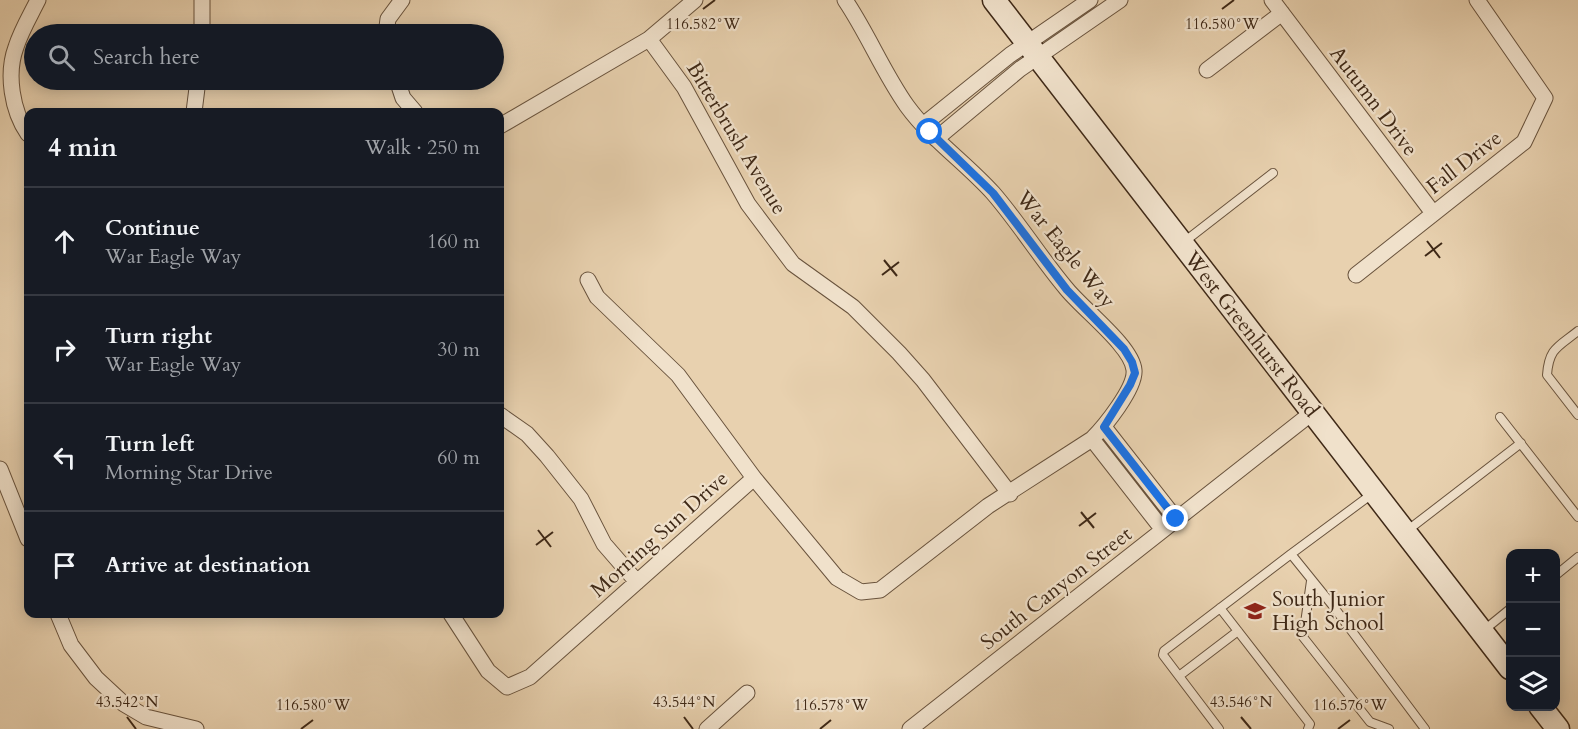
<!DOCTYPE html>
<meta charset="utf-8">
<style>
:root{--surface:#171b24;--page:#20242c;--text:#f1f3f6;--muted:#9ea1a6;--line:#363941}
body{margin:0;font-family:Cardo,serif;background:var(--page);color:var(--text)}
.controls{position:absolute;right:18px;bottom:18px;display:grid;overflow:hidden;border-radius:12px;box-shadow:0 3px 15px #0003}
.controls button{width:54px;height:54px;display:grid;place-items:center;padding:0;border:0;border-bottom:2px solid var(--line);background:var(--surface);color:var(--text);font:30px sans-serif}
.stop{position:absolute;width:18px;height:18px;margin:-14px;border:4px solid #1a73e8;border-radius:50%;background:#fff}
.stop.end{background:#1a73e8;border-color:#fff;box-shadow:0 2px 6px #0008}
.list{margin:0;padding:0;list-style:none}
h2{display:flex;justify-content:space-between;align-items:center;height:78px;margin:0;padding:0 24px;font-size:26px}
h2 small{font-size:20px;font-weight:400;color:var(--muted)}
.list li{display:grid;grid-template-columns:39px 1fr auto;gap:18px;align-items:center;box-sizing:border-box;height:108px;padding:0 24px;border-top:2px solid var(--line)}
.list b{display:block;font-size:22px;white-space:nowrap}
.list p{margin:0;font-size:20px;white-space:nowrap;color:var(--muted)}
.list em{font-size:20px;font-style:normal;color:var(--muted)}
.icon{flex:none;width:33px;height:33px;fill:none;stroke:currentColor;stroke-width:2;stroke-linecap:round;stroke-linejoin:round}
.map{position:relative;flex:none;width:1578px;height:729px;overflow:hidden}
.search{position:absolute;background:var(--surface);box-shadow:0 3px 15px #0003;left:24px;top:24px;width:480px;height:66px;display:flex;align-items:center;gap:15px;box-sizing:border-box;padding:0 21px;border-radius:33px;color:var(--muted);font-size:22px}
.panel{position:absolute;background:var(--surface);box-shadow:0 3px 15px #0003;left:24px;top:108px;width:480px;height:510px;border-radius:12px}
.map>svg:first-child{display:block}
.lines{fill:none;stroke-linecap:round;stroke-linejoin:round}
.service-casing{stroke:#69533d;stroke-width:10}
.minor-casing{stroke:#69533d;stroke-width:17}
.secondary-casing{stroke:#3f2917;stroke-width:25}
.service{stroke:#f0e1cb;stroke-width:8}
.minor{stroke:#f0e1cb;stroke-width:15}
.secondary{stroke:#f0e1cb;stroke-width:22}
.route{stroke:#1a73e8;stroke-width:8}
.ticks{fill:none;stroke:#3f2917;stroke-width:2}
.labels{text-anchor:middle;stroke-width:4.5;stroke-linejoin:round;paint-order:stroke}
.street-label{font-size:21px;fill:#3f2917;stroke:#f0e1cb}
.poi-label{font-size:21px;fill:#3f2917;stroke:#f0e1cb;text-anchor:start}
.ticks-label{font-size:15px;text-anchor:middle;fill:#3f2917;stroke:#f0e1cb;stroke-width:4.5;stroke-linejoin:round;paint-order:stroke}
</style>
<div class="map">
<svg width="1578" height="729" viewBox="0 0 1578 729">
<rect width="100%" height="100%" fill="#e8d1af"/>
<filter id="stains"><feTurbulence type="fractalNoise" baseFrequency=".00333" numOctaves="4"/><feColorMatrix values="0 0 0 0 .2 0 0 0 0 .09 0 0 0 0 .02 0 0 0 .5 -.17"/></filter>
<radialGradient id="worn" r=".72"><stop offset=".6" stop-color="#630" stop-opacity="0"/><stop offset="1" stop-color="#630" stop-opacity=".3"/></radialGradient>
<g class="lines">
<defs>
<path id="service" d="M1184,242L1273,173
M1578,331C1558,347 1549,348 1547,375L1578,415
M1500,417L1578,517
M1372,494L1291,554L1333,606L1425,729
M1408,530L1521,443
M1556,575L1578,557
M1311,581L1303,637L1370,722L1389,729
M1220,608L1310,724L1308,729
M1483,631L1510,609
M1179,676L1238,631
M1219,729L1163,655L1164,651L1291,554"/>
<path id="minor" d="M1272,0L1433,213
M202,34V0
M386,34L388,19L402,0
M649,39L684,87L748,204L793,264L853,307L899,353L923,380L1010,494
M1207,70L1282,13
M397,80L403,98L415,112
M194,112L198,80
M923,125L1010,55L1090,0
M500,126L649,39L695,0
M28,134C12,111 6,74 16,47C21,31 30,16 38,0
M936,139L1020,69L1120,0
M1356,275L1524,142L1545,98L1477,0
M588,280L597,297L678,375L754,478
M500,415L527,434L547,456L581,499L604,544L637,582
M1104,427L1176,519
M1092,439L1163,530
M0,469L28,539
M58,614L71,645L96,678L124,704L146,717L196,729
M451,614L488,671L507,687L530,677L754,478L837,578L861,592L880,590L988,506L1092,439C1104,427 1136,388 1134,370C1132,346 1081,308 1065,287C1040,257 1019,223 993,193C966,163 931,139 907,106C883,72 868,34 845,0
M707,729L747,693
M910,729L1313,412"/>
<path id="secondary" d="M994,0L1510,668
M1540,706L1558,729"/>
</defs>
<!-- service casing -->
<use href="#service" class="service-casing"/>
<!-- minor casing -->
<use href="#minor" class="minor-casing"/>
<!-- secondary casing -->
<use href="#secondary" class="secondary-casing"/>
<!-- service -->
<use href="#service" class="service"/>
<!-- minor -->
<use href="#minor" class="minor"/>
<!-- secondary -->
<use href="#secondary" class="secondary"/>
</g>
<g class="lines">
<!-- route -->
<path class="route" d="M930,132L993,193L1067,290L1124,349L1132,362L1135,373L1130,385L1104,427L1176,519"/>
</g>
<!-- ticks -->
<path class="ticks" d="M703,9L715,0M1222,9L1234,0M1427,241L1440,258M1425,256L1442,243M884,260L897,276M882,275L899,262M1081,512L1094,528M1079,526L1096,513M538,530L551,547M536,545L553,532M127,717L136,729M684,717L693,729M1241,717L1251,729M301,729L313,720M820,729L831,720M1338,729L1350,720"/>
<!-- icons -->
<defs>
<symbol id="school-bare" viewBox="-9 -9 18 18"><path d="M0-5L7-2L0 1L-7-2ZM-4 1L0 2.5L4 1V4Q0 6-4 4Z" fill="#8f2418" stroke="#f0e1cb" stroke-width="2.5" paint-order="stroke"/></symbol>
</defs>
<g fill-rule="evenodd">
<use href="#school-bare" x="1240" y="596" width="30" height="30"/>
</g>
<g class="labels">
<!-- street labels -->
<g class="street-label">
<text transform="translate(1374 101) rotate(53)" y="7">Autumn Drive</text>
<text transform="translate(737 138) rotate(59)" y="7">Bitterbrush Avenue</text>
<text transform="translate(1464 162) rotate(-38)" y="7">Fall Drive</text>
<text transform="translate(1066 249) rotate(51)" y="7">War Eagle Way</text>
<text transform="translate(1252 334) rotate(52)" y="7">West Greenhurst Road</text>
<text transform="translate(659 534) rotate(-42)" y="7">Morning Sun Drive</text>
<text transform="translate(1056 588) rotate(-38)" y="7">South Canyon Street</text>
</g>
<!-- poi labels -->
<g class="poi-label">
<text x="1272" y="606">South Junior<tspan x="1272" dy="24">High School</tspan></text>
</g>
</g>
<g class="ticks-label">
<text x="703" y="29">116.582°W</text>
<text x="1222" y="29">116.580°W</text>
<text x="127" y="707">43.542°N</text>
<text x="684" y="707">43.544°N</text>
<text x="1241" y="707">43.546°N</text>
<text x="313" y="710">116.580°W</text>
<text x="831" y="710">116.578°W</text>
<text x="1350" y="710">116.576°W</text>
</g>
<rect width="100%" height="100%" filter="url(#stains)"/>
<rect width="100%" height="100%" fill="url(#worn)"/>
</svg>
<div class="controls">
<button>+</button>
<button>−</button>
<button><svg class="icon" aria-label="layers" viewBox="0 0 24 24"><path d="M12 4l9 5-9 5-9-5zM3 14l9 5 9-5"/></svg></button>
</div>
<div class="stop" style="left:930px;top:132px"></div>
<div class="stop end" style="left:1176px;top:519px"></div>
<div class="search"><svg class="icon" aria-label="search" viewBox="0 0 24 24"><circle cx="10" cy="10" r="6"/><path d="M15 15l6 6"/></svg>Search here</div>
<section class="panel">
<h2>4 min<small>Walk · 250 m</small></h2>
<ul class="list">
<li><svg class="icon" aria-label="ahead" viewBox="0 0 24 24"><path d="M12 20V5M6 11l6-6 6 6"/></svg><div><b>Continue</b><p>War Eagle Way</p></div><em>160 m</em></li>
<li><svg class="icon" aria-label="right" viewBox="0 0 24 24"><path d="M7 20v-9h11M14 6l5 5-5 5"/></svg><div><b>Turn right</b><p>War Eagle Way</p></div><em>30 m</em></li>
<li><svg class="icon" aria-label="left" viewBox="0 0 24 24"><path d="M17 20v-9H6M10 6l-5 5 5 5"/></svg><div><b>Turn left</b><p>Morning Star Drive</p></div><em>60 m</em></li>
<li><svg class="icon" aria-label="arrive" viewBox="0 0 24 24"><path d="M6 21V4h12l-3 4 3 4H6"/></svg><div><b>Arrive at destination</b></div></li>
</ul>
</section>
</div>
